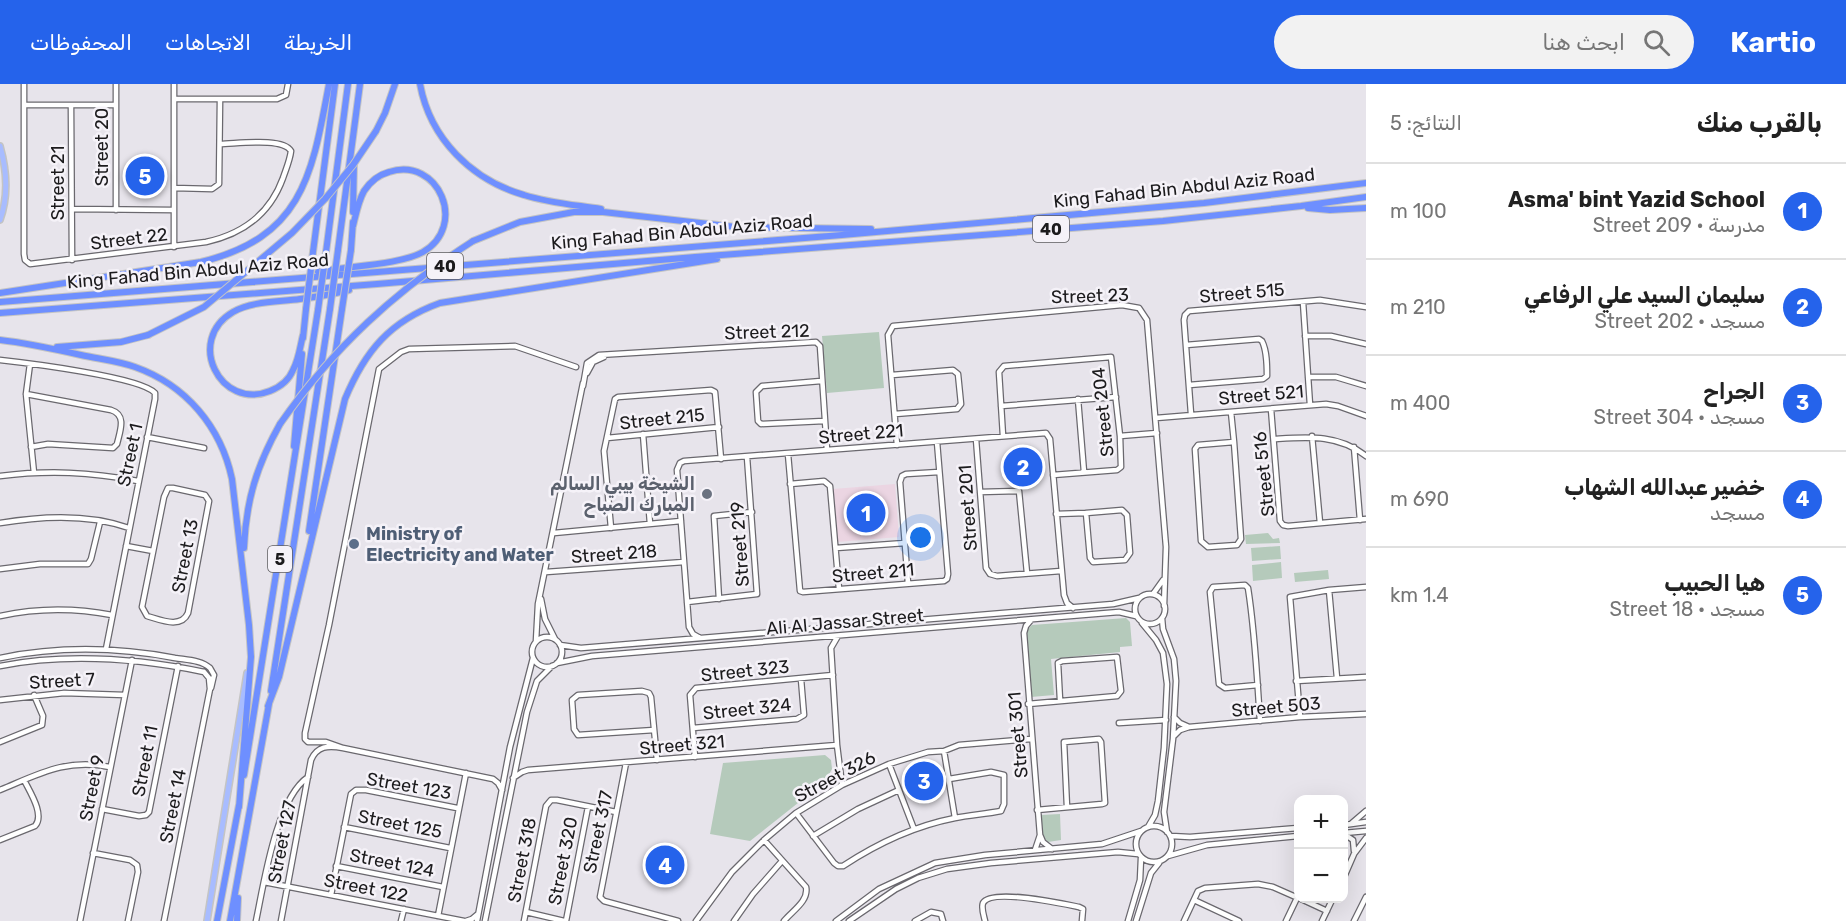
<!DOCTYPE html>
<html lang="ar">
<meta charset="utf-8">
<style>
:root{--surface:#fff;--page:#f2f2f2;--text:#222;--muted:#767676;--line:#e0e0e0;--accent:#2563eb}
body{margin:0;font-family:Rubik,"Noto Naskh Arabic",sans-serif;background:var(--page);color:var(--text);direction:rtl}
.controls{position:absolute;right:18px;bottom:18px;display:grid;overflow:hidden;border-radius:12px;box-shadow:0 6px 24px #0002}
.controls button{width:54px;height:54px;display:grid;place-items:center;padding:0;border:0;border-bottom:2px solid var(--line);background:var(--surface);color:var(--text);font:30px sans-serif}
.you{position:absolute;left:921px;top:454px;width:21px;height:21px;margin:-15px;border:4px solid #fff;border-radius:50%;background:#1a73e8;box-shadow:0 0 0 9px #1a73e833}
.badge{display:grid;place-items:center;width:39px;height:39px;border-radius:50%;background:var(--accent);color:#fff;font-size:20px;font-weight:700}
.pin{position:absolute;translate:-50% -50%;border:3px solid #fff;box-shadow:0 2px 6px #0006}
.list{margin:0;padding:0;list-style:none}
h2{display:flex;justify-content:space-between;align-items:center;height:78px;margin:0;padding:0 24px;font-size:26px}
h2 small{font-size:20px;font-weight:400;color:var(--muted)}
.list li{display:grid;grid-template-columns:39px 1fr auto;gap:18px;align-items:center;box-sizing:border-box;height:96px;padding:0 24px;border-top:2px solid var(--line)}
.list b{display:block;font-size:22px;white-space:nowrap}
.list p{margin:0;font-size:20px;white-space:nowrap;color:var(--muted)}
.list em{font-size:20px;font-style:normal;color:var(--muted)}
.icon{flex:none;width:33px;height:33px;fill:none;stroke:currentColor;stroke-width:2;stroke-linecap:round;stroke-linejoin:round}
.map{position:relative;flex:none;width:1366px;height:837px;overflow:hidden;direction:ltr}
header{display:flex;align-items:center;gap:36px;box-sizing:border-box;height:84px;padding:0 30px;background:var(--accent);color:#fff}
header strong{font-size:28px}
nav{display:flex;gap:33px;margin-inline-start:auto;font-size:21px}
.search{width:420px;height:54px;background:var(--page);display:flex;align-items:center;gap:15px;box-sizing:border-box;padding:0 21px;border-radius:33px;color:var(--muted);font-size:22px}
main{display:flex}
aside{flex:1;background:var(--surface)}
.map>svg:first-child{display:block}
.education{fill:#ebd5e2}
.green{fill:#b5cabb}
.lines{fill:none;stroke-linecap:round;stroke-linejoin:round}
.minor-casing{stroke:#6a686e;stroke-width:7}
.major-casing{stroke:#c4c4c4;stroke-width:8}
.highway-casing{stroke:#c4c4c4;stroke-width:8}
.minor{stroke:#fff;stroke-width:4.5}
.major{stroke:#a8bcff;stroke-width:5}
.highway{stroke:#6e8fff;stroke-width:6}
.highway-bridge-casing{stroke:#c4c4c4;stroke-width:8;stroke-linecap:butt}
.highway-bridge{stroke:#6e8fff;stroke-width:6}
.worship-dot{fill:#6b7280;stroke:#f5f2f8;stroke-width:2}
.service-dot{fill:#5c6f8a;stroke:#f5f2f8;stroke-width:2}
.labels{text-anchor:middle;stroke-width:5;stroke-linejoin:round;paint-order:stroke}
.shield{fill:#f5f2f8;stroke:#5d5c5f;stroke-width:1.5}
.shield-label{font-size:16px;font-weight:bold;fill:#1c1b1d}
.street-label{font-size:18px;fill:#1c1b1d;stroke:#f5f2f8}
.worship-label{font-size:18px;font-weight:bold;fill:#5b616d;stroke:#f5f2f8;text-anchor:end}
.service-label{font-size:18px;font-weight:bold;fill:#4e5e75;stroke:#f5f2f8;text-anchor:start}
</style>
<header>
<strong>Kartio</strong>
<div class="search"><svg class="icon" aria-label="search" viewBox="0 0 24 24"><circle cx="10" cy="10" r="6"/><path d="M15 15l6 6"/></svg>ابحث هنا</div>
<nav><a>الخريطة</a><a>الاتجاهات</a><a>المحفوظات</a></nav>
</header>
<main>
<aside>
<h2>بالقرب منك<small>النتائج: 5</small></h2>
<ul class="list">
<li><span class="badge">1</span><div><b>Asma' bint Yazid School</b><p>مدرسة · Street 209</p></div><em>100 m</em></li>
<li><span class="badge">2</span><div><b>سليمان السيد علي الرفاعي</b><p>مسجد · Street 202</p></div><em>210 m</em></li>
<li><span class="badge">3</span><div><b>الجراح</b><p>مسجد · Street 304</p></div><em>400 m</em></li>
<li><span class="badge">4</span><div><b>خضير عبدالله الشهاب</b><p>مسجد</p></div><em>690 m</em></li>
<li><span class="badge">5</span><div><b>هيا الحبيب</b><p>مسجد · Street 18</p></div><em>1.4 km</em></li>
</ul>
</aside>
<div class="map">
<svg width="1366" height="837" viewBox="0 0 1366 837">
<rect width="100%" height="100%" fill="#e7e4eb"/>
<!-- education -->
<path class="education" d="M895,400L899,453L837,458L833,405Z"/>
<!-- green -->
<path class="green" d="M879,248L884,304L827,309L822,252Z
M1268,449L1273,455L1279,454L1280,459L1246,460L1245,451Z
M1280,462L1281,475L1252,477L1251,464Z
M1281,478L1282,494L1253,497L1252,481Z
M1328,486L1329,495L1295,498L1294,489Z
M1126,534L1130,538L1132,562L1120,563V568L1051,575L1054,611L1031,613L1026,547L1032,541Z
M825,671L831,676L832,685L822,703L803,712V715L750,757L710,750L723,679Z
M1060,730L1061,756L1048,758L1043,753L1041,731Z"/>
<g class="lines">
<defs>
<path id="minor" d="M24,0V170L25,176L30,180L206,158C243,150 270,130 283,94C286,85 290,76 291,67C283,53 236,60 220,60
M116,0V126
M174,15H277L286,11L288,0
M25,21H116
M71,21L72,176
M174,104L212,105L219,100L220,15
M72,125L174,126
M174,163V0
M1303,218L1310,321
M1305,252H1331L1366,260
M1186,261L1259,255L1262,257C1267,267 1267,281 1267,292L1263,295L1189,301
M0,276C27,279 141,293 155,309V315L106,565
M30,280L26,310L34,389
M587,289L593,278L604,273
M892,291L953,286L958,290L961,320L957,325L895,330
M1308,293H1336L1366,302
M821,297L762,302L756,308L758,337L761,340L824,337
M583,302L587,279L599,271L816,258L820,262L827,366
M26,310L111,326C127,331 120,347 117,360L113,364L48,360L31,363
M1078,315L1084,388
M1001,322L1116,313
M1271,325L1280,437L1283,441L1288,442L1366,435
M1231,328L1234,358L1198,361L1195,365L1201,457L1208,463L1237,461L1241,455L1234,358
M1191,330L1184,236L1185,231L1189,227L1320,216L1366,223
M1156,334L1326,320L1338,322L1366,332
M643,350L650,440
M1003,352L999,288L1004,282L1111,273L1120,352L1121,383L1117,386L1053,391
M1120,352L1157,349
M1312,352L1320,439
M147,353L204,364
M607,354L719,343
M976,355L986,484L990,490L997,492L1061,487
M1274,355C1308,353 1338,350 1366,372
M897,361L888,251L893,242L1122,221L1139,224L1147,236L1166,463L1164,522
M1354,363L1360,436
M788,370L800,507L803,508L944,497L947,495L948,490L937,358
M0,392C49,386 90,388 138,397
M790,400L824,397L830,402L839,505
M168,404H173L205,411L209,417L188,529C181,545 161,536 147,532L142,523L164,413Z
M980,408L1019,407L1027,489
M1056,430L1086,429L1090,474L1093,478L1125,476L1130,469L1127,431L1122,426L1086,429
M0,439C41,432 90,430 129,444
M611,444L604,367L615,315L618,313L711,306L715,308L721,375
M554,449L681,437
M126,462L153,467
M836,464L905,459
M0,485L40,480H88L91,475L100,438
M546,488L684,478
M908,499L900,398L902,392L906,390L939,388
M1329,506L1337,594
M1135 525a15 15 0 1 1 30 0a15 15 0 1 1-30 0Z
M1153,510L1163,496
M541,515L545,535L555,555
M719,515L714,432L752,428
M687,518L757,510L747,373
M0,532C37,524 75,524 112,531
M1162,534L1163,545L1174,575L1176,597L1173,655L1164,728L1167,748
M1031,536L1026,542L1024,549L1040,751L1035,766
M1142,539L1156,556L1163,569L1167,600L1164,664L1158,717L1155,731L1148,743
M838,552L831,564L837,661L842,701
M532 568a15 15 0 1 1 30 0a15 15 0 1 1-30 0Z
M700,554L693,550L689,543L677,386L680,379L684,377L1046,349L1050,355L1064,511L1067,519L1073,524
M536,557L538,520L583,299
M560,561L581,564L1113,520L1139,514
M0,574C58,562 117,563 175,574C187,576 201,576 210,584
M557,579L592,572L1119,528L1136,532
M0,582C68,569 136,574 204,588
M210,584L214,591L211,604
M1296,597L1366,593
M1258,601L1225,604L1219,600L1210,508L1213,503L1245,501L1248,504C1255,548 1257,593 1260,637
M0,616L64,609L125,611
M1028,620L1117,612L1121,607L1117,573L1062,577L1058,579L1060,616
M1174,633L1180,639L1189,643
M1300,633L1290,513L1329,506L1366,503
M1119,639L1166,636
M693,644L797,635L804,631L801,595
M654,646L578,651L574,645L572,616L578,611L642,607L649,609L651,613L657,676
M1174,652L1180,646L1189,643L1300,633L1366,630
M0,658L42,641L43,632L34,611
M343,664L326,658H308L305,655V649L329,541L379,285L401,268L409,265L515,262L576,283
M944,667L955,734
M695,673L690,611L696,604L833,591
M626,679L600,813L604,817L678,837
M889,680L914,745
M513,694L522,688L528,686L837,661
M0,706C39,690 66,674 110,683
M102,725L139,732L146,731L149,728L178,582
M1037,726L1102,720L1105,719L1101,658L1099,655L1064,658L1067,723
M796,729L834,779L838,782H843C878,759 914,742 955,734C970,731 986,730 1001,727L1004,720V691L991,688L949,695
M1352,739L1366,727
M1344,741L1366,738
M1136 760a18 18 0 1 1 36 0a18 18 0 1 1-36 0Z
M344,743L450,764
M1344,749L1366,747
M1344,750L1353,756L1354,767
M1040,751L1043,758L1052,765
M813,752L858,725L899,706
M1171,752L1190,753L1298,744
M0,756L35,742C45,731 30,708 24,696
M764,756L806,803C809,817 792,827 784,837
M93,769L130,776L137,781L138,788L128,837
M1168,772L1207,761L1298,752
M336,782L443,803
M1344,793L1354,770L1366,754
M264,798L464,837
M331,811L351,710L356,706H366L457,724
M1299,814L1327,827
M1194,816L1239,837
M526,828L564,837
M438,832L466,689
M80,837L132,576
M164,837L210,605L209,594L204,588
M256,837C264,799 276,715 308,693
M281,837L311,676C317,662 328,661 343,664L493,695L498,699L502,706
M401,837L404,825
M466,837L472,835L478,830
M477,837L510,663L533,574
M485,837L527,628L537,597L552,582
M524,837L546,722L551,716H557L616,728
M566,837L588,723
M696,837L732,788L764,756L796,729L842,701L889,680L928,668L944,667L959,661L1031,655
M734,837L753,810L782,777
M836,837L879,805L935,779L985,771L1102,760L1141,747
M849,837L896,805L918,794L947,785L991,779L1118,768L1138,770
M915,837L931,828L941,830L943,837
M985,837C984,832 981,824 983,819C991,804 1064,820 1079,823L1083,825L1082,837
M1128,837L1140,796L1141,774
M1136,837L1151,789L1159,779
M1184,837L1198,807L1205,804L1258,800L1273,803L1298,814
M1286,837L1297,814
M1322,837L1333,814
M1354,837L1366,813"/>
<path id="major" d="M0,62C7,87 9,111 0,136
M207,837L247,589"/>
<path id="highway" d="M420,0C430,55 472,96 524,111C549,119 576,121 601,125
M376,47L385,29L395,0
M1308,124L1330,126L1366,124
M353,128L354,78
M473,157L520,138L574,128H603L736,143L871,145
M338,166L360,0
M351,166L353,138
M313,168L335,0
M326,168L348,0
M318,188C347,182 400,181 423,168C468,142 439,72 389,88C378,91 370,98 364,107C358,118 356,130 353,142
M0,209L201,178C303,153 312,91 329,0
M0,218L842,151L1204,119L1366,99
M0,229L377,200L695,173L1163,137L1301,122L1366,113
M303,251C300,263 299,275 293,286C289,296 280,303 270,307C220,327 185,256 233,228C252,217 278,218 300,215C316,213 333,210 349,206
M303,254L306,225
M0,256C27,259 54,265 81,271C99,275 118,277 135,283C186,301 221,343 232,395L249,541L251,573L239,723
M57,263L121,258L148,251
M294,362L302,270
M309,447L342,225
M244,464C246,416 257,381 280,340
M271,607L330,225
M268,622L279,593L345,315C365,267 390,237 440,219L717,175
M244,691L318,226
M217,837L239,721
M230,837L269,620
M237,837L238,814"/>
</defs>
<!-- minor casing -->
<use href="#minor" class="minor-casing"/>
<!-- major casing -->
<use href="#major" class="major-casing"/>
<!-- highway casing -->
<use href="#highway" class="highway-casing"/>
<!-- minor -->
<use href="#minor" class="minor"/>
<!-- major -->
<use href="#major" class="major"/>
<!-- highway -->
<use href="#highway" class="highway"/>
<defs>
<path id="highway-bridge" d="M306,225L313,168
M330,225L338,166
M342,225L351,166
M318,226L326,168
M148,251L204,223L292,149L325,115L353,81L376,47
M280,340C334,263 394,208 473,157"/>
</defs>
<!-- highway-bridge casing -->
<use href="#highway-bridge" class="highway-bridge-casing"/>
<!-- highway-bridge -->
<use href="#highway-bridge" class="highway-bridge"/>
</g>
<!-- markers -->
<circle class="worship-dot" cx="707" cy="410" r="6"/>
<circle class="service-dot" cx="354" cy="460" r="6"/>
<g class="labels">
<!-- shield labels -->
<g class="shield">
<rect x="1033" y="132" width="36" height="26" rx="4.5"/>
<rect x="427" y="169" width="36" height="26" rx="4.5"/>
<rect x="268" y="462" width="24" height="26" rx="4.5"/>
</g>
<g class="shield-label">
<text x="1051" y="151">40</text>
<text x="445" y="188">40</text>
<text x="280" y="481">5</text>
</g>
<!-- street labels -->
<g class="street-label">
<text transform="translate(102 63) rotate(-90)" y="6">Street 20</text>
<text transform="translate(58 99) rotate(-90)" y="6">Street 21</text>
<text transform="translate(1184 104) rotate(-6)" y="6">King Fahad Bin Abdul Aziz Road</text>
<text transform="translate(682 148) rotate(-5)" y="6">King Fahad Bin Abdul Aziz Road</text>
<text transform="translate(129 155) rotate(-7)" y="6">Street 22</text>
<text transform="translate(198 187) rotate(-5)" y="6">King Fahad Bin Abdul Aziz Road</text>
<text transform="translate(1242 209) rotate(-5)" y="6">Street 515</text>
<text transform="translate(1090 212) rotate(-2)" y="6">Street 23</text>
<text transform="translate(767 248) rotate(-2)" y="6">Street 212</text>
<text transform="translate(1261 311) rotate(-5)" y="6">Street 521</text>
<text transform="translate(1103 328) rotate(-96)" y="6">Street 204</text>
<text transform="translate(662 335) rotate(-6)" y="6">Street 215</text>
<text transform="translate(861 350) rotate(-5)" y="6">Street 221</text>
<text transform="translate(130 371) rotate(-78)" y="6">Street 1</text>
<text transform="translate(1264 390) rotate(-96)" y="6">Street 516</text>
<text transform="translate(968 424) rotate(-94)" y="6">Street 201</text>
<text transform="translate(740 460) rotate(-94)" y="6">Street 219</text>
<text transform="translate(614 470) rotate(-4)" y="6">Street 218</text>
<text transform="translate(185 472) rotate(-79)" y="6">Street 13</text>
<text transform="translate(873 489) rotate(-5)" y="6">Street 211</text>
<text transform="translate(845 538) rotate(-5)" y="6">Ali Al Jassar Street</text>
<text transform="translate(745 587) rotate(-6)" y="6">Street 323</text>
<text transform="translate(62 597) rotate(-3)" y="6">Street 7</text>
<text transform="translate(1276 623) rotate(-5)" y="6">Street 503</text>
<text transform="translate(747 625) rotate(-6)" y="6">Street 324</text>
<text transform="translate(1018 651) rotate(-95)" y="6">Street 301</text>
<text transform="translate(682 661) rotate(-5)" y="6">Street 321</text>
<text transform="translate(145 677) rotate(-79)" y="6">Street 11</text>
<text transform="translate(835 693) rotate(-28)" y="6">Street 326</text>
<text transform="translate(409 702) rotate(10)" y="6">Street 123</text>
<text transform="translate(92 704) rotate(-79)" y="6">Street 9</text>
<text transform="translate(173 722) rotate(-79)" y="6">Street 14</text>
<text transform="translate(400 740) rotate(11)" y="6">Street 125</text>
<text transform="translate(598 748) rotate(-78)" y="6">Street 317</text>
<text transform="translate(282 758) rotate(-79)" y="6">Street 127</text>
<text transform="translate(522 776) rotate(-79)" y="6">Street 318</text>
<text transform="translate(563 777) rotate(-79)" y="6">Street 320</text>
<text transform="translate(392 779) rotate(11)" y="6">Street 124</text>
<text transform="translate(366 804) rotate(11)" y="6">Street 122</text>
</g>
<!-- worship labels -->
<g class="worship-label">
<text x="695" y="406">الشيخة بيبي السالم<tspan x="695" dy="21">المبارك الصباح</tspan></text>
</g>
<!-- service labels -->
<g class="service-label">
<text x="366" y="456">Ministry of<tspan x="366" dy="21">Electricity and Water</tspan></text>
</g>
</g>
</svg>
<div class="controls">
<button>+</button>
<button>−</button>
</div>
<div class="you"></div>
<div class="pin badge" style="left:866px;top:429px">1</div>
<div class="pin badge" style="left:1023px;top:383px">2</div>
<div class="pin badge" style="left:924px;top:697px">3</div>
<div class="pin badge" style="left:665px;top:781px">4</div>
<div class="pin badge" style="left:145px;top:92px">5</div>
</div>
</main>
